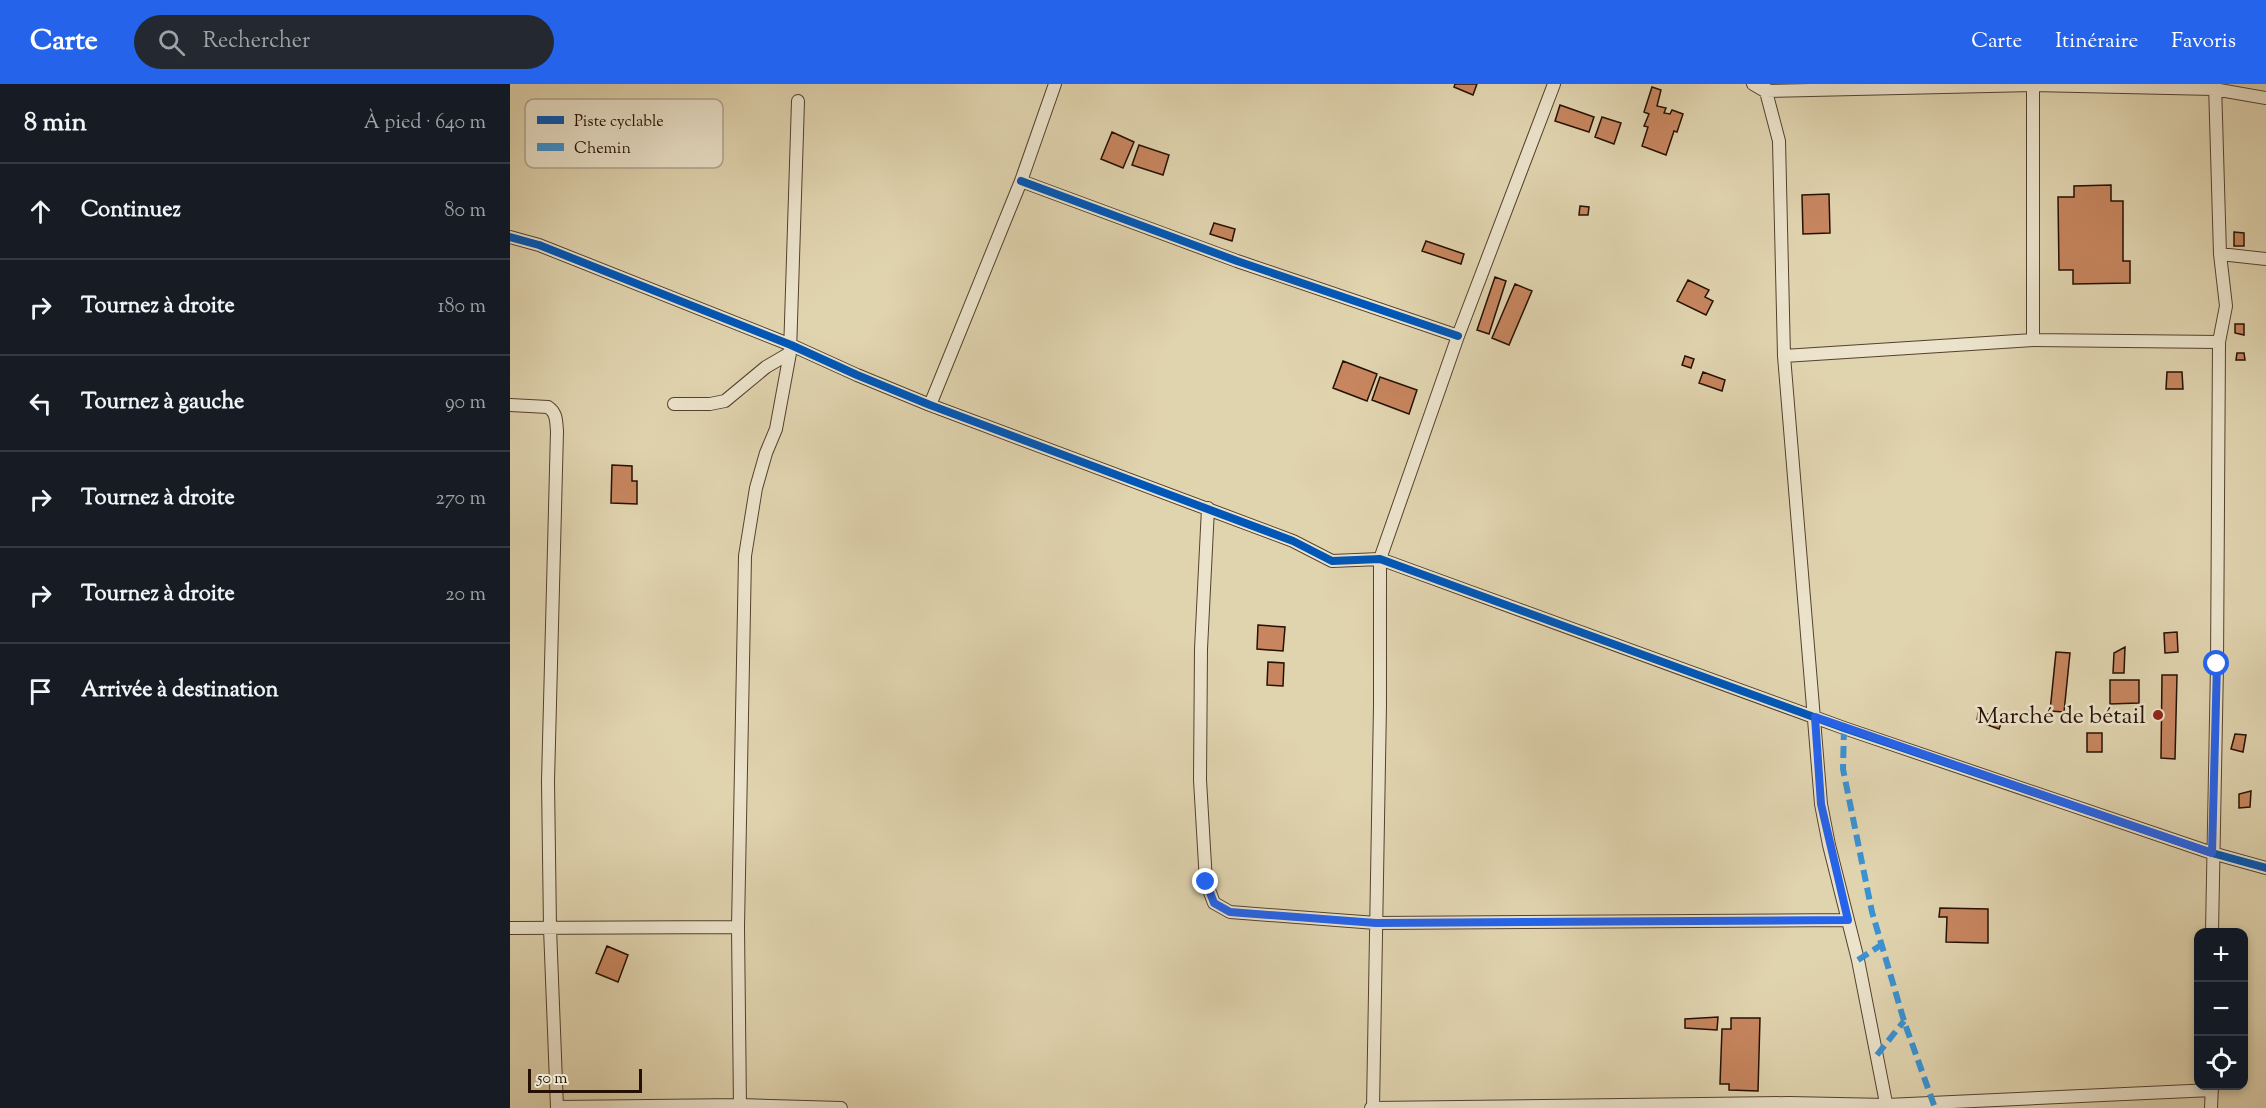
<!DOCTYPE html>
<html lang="fr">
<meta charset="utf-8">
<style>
:root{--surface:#171b24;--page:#242831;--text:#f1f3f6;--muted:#9ea1a6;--line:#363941;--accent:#2563eb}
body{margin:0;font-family:"Sorts Mill Goudy",serif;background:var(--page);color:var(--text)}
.controls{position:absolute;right:18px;bottom:18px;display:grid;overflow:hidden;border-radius:12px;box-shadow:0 3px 9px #0003}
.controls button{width:54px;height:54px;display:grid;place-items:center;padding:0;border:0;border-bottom:2px solid var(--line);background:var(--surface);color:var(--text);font:30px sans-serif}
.scale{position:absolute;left:18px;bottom:15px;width:114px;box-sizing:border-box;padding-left:6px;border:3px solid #251004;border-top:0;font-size:16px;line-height:21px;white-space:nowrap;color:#251004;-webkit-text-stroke:4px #ebe3cb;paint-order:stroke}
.stop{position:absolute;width:18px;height:18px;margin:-14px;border:4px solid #2563eb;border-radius:50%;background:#fff}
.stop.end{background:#2563eb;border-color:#fff;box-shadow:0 2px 6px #0008}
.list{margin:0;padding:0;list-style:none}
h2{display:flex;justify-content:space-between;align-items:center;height:78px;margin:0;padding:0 24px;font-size:26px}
h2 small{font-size:20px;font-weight:400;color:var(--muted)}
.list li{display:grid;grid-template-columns:39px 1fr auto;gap:18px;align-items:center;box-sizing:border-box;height:96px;padding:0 24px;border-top:2px solid var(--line)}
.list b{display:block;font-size:22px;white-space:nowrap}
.list em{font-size:20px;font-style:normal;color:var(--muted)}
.icon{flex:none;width:33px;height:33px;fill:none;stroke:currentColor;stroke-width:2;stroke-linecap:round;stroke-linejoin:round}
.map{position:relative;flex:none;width:1756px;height:1024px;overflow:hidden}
header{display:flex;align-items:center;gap:36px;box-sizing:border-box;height:84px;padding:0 30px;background:var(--accent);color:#fff}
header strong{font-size:28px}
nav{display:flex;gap:33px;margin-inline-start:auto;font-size:21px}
.search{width:420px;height:54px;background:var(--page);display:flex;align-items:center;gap:15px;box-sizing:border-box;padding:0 21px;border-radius:33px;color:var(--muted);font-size:22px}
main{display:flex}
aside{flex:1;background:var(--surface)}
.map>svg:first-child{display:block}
.building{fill:#c7865f;stroke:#251004;stroke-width:1.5}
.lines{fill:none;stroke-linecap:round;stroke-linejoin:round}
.minor-casing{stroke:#54412f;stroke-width:14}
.minor{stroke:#ebe3cb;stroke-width:12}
.quiet{stroke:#3b92d1;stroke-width:6;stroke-dasharray:12 6;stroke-linecap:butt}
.cycleway-casing{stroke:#ebe3cb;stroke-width:11}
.cycleway{stroke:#0057b8;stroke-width:8}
.route{stroke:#2563eb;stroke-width:8}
.poi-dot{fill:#8f2418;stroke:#ebe3cb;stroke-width:2}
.labels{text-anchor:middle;stroke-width:5;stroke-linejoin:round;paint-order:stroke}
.poi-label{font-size:24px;fill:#251004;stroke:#ebe3cb;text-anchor:end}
.key{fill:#ebe3cb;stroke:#b0a48f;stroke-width:1.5}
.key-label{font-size:16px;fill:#251004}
</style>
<header>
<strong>Carte</strong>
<div class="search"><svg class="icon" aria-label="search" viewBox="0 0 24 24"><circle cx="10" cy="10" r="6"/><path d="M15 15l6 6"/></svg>Rechercher</div>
<nav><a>Carte</a><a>Itinéraire</a><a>Favoris</a></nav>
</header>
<main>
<aside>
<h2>8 min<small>À pied · 640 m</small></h2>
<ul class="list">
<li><svg class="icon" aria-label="ahead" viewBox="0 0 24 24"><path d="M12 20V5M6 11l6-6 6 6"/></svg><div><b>Continuez</b></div><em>80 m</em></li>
<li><svg class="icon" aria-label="right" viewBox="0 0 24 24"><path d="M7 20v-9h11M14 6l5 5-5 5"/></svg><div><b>Tournez à droite</b></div><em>180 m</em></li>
<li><svg class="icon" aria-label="left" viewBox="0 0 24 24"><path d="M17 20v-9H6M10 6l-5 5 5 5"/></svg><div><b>Tournez à gauche</b></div><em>90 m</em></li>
<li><svg class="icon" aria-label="right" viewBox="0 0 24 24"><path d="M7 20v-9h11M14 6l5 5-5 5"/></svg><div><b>Tournez à droite</b></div><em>270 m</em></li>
<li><svg class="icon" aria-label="right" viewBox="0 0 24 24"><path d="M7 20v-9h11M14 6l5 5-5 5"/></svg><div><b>Tournez à droite</b></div><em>20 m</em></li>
<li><svg class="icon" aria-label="arrive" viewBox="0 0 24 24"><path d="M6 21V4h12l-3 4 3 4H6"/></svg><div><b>Arrivée à destination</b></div></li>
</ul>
</aside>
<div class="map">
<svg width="1756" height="1024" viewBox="0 0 1756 1024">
<rect width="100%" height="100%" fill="#e0d4af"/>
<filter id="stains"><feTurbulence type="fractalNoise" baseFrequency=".00333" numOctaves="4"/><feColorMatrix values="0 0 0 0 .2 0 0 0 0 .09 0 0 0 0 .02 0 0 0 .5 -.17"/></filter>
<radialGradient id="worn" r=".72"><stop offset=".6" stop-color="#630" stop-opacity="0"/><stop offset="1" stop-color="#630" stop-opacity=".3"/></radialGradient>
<!-- building -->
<path class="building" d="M945,0H967L963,11L944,3Z
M1142,3L1151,6L1147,22L1156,24L1154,29L1160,30L1162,26L1173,30L1167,48L1164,47L1156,71L1132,62L1138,43L1134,42L1139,30L1134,28Z
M1050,21L1084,33L1079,48L1045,37Z
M1092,33L1111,39L1104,60L1085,53Z
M602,48L624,58L613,84L591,75Z
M629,61L659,71L653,91L622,81Z
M1601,101V117H1613V177H1620V199L1563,200V186H1549L1548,113H1564V102Z
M1319,110L1320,149L1293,150L1292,111Z
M1070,122L1079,123L1078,131H1069Z
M704,139L725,145L722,157L700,150Z
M1724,148L1734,149V162H1724Z
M916,157L954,170L951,180L912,167Z
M985,193L996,197L979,250L967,246Z
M1178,196L1199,206L1195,213L1203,217L1196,231L1167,217Z
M1005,200L1022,207L999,261L982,254Z
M1725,240H1734V251L1725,249Z
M1727,269H1734L1735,276H1726Z
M1175,272L1184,275L1181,284L1172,281Z
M833,277L867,290L857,317L823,304Z
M1193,288L1215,296L1212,307L1189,299Z
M1657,288H1672L1673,305H1656Z
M870,293L907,306L899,330L862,316Z
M102,381L122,382V397H127V420L101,419Z
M748,541L775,543L773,567L747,565Z
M1667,548L1668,568L1655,569L1654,549Z
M1615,563L1614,589H1603L1604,569Z
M1546,568L1560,569L1554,628L1540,627Z
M758,578L774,579L773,602L757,601Z
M1652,591H1667L1665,675L1651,674Z
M1600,596H1629V619L1600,620Z
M1468,629L1494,632L1489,645L1467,637Z
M1577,649H1592V668H1577Z
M1725,650L1736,651L1733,668L1721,665Z
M1741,707L1740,723L1729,724V710Z
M1430,824L1478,825V859L1436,858L1437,833H1429Z
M97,862L118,871L108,898L86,889Z
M1208,933L1207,946L1175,944V935Z
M1221,934H1250L1248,1007L1219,1006V1000H1210L1212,945H1221Z"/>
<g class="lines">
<defs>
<path id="minor" d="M1243,0L1255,7L1523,1L1704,5L1756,14
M1254,0L1269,57L1274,272L1311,720L1319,761L1348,876L1377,1024
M511,97L727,177L948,252
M0,153L29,161L281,261L347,291L420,321L783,457L822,477L870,475L1334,644L1702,769L1756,784
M1710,170L1756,175
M1523,256V0
M1274,272L1523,256L1709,258
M164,320H200L215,317L256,283L280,269
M0,321L38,323C47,329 46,337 47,347L38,697L40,844L47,1024
M420,321L511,97L545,0
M698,424L691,565L690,696L696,798L704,819L720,828L866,839L1338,836
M0,844L228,843
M1702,848L1707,581L1709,258L1716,222L1710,170L1705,0
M47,1023L230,1021L331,1024
M230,1024L228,843L235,472L246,404L256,369L266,345L280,269L288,17
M861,1024L1279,1019L1377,1021L1702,1006
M863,1024L870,621V475L948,252L1044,0
M1701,1024L1702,1002"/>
</defs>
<!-- minor casing -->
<use href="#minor" class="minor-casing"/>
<!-- minor -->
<use href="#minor" class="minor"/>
<!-- quiet -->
<path class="quiet" d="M1334,644L1333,685L1362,828L1394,937L1425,1024
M1348,876L1371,861
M1367,971L1394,937"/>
<defs>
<path id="cycleway" d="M511,97L727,177L948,252
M0,153L29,161L281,261L347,291L420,321L783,457L822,477L870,475L1334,644L1702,769L1756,784"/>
</defs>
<!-- cycleway casing -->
<use href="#cycleway" class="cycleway-casing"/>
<!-- cycleway -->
<use href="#cycleway" class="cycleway"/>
</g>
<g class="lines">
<!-- route -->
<path class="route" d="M696,798L704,819L720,828L866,839L1338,836L1311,720L1305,633L1702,769L1707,580"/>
</g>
<!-- markers -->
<circle class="poi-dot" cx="1648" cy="631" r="6"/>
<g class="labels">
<!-- poi labels -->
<g class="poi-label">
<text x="1636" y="639">Marché de bétail</text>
</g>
</g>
<!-- legend -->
<rect x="15" y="15" width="198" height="69" rx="9" class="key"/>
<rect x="27" y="32" width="27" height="8" fill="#0057b8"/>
<rect x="27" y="59" width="27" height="8" fill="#3b92d1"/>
<g class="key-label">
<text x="64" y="42">Piste cyclable</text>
<text x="64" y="69">Chemin</text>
</g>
<rect width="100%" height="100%" filter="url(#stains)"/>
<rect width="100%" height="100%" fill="url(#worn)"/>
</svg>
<div class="controls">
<button>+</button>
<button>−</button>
<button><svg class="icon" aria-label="locate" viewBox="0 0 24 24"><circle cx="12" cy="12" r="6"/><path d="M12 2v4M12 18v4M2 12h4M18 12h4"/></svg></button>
</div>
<div class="scale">50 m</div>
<div class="stop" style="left:1707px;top:580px"></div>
<div class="stop end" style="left:696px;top:798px"></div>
</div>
</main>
